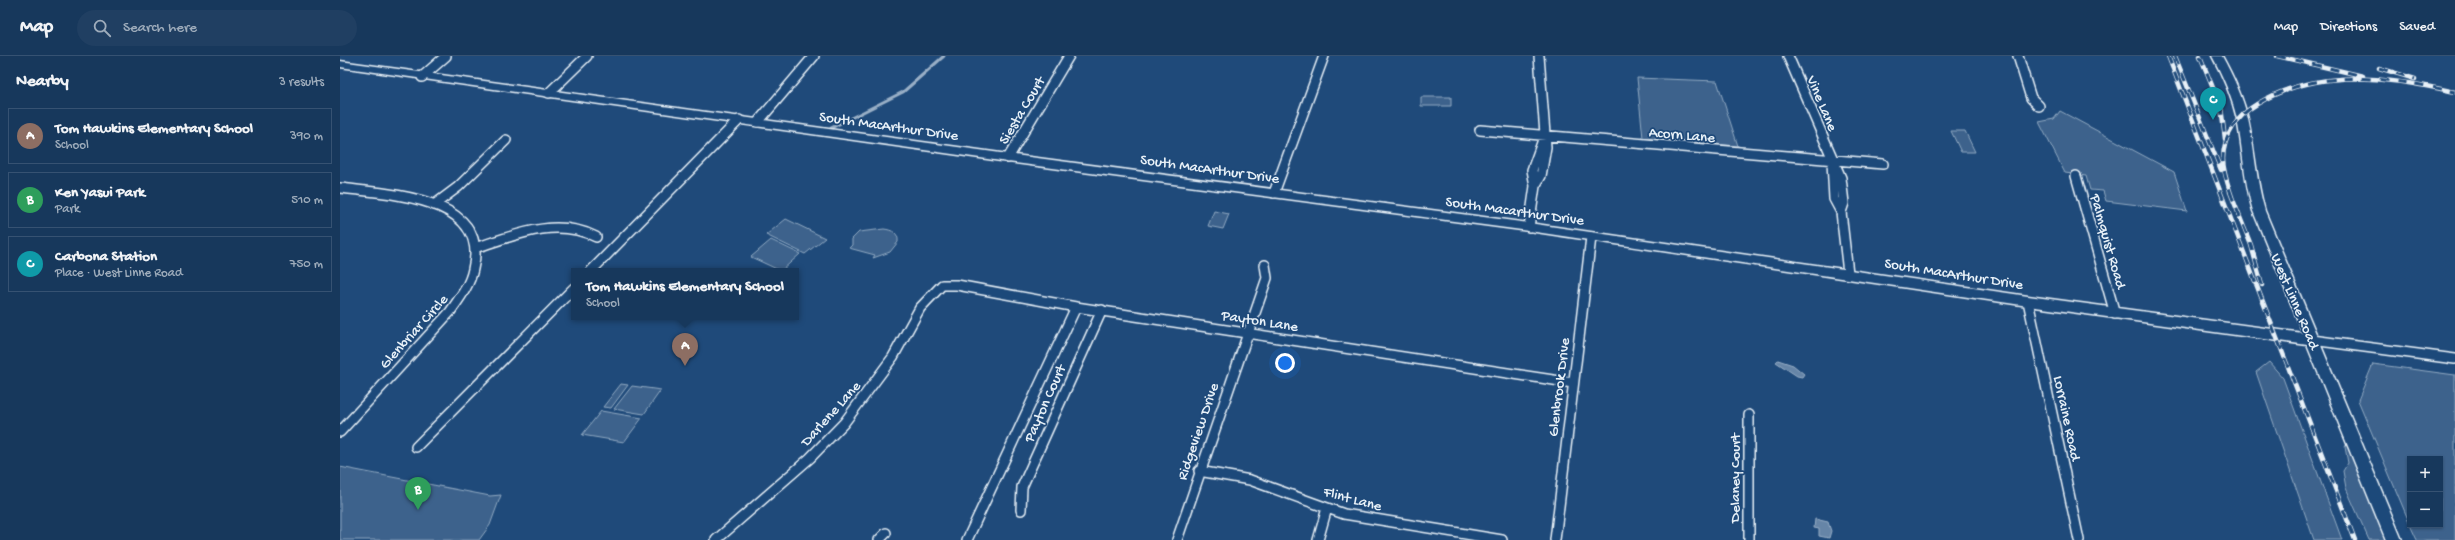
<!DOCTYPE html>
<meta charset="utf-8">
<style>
:root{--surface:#17385c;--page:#203f62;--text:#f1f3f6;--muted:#9eacbb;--line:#365272;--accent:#95b2f1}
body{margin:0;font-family:"Gochi Hand",sans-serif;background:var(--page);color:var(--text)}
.controls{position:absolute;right:12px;bottom:12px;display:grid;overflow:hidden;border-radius:0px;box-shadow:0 1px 3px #0004}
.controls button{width:36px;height:36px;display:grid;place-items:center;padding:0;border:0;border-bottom:1px solid var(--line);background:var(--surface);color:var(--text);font:20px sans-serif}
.you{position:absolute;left:945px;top:307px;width:14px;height:14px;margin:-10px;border:3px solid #fff;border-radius:50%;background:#1a73e8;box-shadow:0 0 0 6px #1a73e833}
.badge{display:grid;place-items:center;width:26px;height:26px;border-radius:50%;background:var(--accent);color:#fff;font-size:13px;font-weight:700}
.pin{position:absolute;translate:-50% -33px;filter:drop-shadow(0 1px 2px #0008)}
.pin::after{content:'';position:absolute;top:21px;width:14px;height:12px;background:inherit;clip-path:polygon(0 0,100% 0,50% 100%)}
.popup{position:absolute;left:231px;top:212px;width:228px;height:52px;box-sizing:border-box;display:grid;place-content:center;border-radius:0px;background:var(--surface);filter:drop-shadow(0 1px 3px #0005);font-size:13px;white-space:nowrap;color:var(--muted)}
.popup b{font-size:15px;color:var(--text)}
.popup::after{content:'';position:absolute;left:50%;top:100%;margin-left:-8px;border:8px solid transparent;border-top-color:var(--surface)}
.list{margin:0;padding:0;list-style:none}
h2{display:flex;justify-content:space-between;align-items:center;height:52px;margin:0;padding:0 16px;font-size:17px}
h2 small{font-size:13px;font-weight:400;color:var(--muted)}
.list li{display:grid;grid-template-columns:26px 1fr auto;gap:12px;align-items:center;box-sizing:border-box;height:56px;margin:0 8px 8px;padding:0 8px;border:1px solid var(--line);border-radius:0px}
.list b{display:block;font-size:15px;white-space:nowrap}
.list p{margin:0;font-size:13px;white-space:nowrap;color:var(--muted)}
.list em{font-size:13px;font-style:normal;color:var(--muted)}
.icon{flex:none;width:22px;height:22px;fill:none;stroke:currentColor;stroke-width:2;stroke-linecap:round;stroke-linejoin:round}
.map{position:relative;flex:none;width:2115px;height:484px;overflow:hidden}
header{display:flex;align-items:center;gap:24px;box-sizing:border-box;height:56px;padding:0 20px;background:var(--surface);border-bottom:1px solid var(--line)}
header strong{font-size:19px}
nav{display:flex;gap:22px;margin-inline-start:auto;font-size:14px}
.search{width:280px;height:36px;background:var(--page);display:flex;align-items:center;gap:10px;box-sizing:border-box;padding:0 14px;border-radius:22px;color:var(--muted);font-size:15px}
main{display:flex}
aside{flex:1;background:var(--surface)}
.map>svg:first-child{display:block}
.green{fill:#3c628c;stroke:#92aac2}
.water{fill:#6685a7;stroke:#9ab0c7}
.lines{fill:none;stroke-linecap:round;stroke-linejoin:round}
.stream{stroke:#9ab0c7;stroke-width:3}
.street-casing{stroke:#e8f1f8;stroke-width:12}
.secondary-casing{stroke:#e8f1f8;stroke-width:3}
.street{stroke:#1f4a7a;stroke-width:9}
.secondary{fill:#1f4a7a;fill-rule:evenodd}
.rail-casing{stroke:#e8f1f8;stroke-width:4.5}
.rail{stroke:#1f4a7a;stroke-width:3;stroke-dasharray:9;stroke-linecap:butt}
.labels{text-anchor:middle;stroke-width:3.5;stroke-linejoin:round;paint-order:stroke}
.street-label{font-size:15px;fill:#e8f1f8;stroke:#1f4a7a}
</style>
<header>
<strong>Map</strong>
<div class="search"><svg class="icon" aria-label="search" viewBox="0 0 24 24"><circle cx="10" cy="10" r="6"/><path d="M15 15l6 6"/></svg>Search here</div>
<nav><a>Map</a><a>Directions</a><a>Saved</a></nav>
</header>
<main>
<aside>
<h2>Nearby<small>3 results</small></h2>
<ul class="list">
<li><span class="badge" style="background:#8d6e63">A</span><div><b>Tom Hawkins Elementary School</b><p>School</p></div><em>390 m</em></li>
<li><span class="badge" style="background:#2e9e5b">B</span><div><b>Ken Yasui Park</b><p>Park</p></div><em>510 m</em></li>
<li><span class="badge" style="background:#0f9aa8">C</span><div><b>Carbona Station</b><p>Place · West Linne Road</p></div><em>750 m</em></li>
</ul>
</aside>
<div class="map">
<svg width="2115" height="484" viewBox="0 0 2115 484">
<rect width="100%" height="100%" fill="#1f4a7a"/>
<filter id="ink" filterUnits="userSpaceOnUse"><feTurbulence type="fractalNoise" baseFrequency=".025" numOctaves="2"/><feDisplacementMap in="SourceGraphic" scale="8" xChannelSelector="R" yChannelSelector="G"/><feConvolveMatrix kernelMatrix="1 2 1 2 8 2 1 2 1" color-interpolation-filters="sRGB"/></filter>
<g filter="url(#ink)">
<!-- green -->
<path class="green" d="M1297,22L1377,25L1398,90L1303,82Z
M1081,41H1111V50H1081Z
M1720,55L1834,116L1847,155L1766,145L1763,135L1750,134L1746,120L1725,117L1699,66L1714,63Z
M1611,75H1625L1635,96H1621Z
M874,155L889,158L883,173L868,170Z
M446,163L485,182L465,198L426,179Z
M544,173C552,174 559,177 558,186L550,196L533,202L535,199L509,192L512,189V183L519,176Z
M431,184L460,198L441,215L411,201Z
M1929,306L1943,322L2002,484H1974L1916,316Z
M2033,308L2115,319V484H2077L2070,469H2100V403H2070V468L2018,344Z
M281,328L288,329L271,352L263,351Z
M292,330L321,334L304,358L274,353Z
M261,355L302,362L284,386L242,379Z
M2008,386L2048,484H2029L2006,432L2003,415L2008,407L2005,391Z
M0,411L150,440L161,439L150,469L139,484H0Z"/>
<!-- water -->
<path class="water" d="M1438,304L1453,309L1464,318L1462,321L1457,320L1436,306Z
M1475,463L1488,466L1491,475L1489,482L1479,480V473L1474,472Z"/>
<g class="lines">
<!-- stream -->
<path class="stream" d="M491,72L563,36L604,0"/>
<defs>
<path id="street" d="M1448,0L1501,122L1504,147L1501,156
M1678,0L1691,42L1699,50
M82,21L106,0
M209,37L247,0
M418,66L474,0
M1140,74L1543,108
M668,102L729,0
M1492,106L1494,143L1501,156L1508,217
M1736,120L1775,258
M1195,130L1192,114L1204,81
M0,132C47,138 151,140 133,213C130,229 119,243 110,256L0,376
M934,137L984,0
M94,149L118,131L166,84
M1189,171L1195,130L1201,120L1206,91L1199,0
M135,192C175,179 216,161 256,181
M251,215L399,64
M1688,245L1739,484
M1972,284L2115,303
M1409,359V484
M76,391L234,232
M859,415L910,424L1004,458L1162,484
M681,454L682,431L762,254
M376,484L470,402L504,367L553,301L580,252L602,229H617L736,251L1233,327
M539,484L546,477
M627,484L736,251
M837,484L927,222L925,209
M978,484L987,452
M1215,484L1251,181"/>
<path id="secondary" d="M1872,0H1882C1893,20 1903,41 1908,63C1915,94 1916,125 1925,155L2062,484H2046L1967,289L1688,250L1189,175L668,106L0,11V5L668,98L1189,167L1688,240L1963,277L1913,155C1904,125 1903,94 1897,63C1892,41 1883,20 1872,0Z"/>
</defs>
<!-- street casing -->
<use href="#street" class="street-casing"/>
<!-- secondary casing -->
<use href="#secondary" class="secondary-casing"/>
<!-- street -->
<use href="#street" class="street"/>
<!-- secondary -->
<use href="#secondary" class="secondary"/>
<defs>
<path id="rail" d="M1828,0L2015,484
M1835,0L1881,114
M1860,0L1881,51L1885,83
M1937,0L2023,20
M2039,12L2075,23
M1890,136L1911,189L1922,229
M1892,141C1888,129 1883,116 1883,103C1883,80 1898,59 1917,48C1978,11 2048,21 2115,36"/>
</defs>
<!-- rail casing -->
<use href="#rail" class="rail-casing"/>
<!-- rail -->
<use href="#rail" class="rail"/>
</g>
</g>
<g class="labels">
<!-- street labels -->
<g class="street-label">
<text transform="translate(1483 47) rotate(67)" y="5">Vine Lane</text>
<text transform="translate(681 54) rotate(-59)" y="5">Siesta Court</text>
<text transform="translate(549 69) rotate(8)" y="5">South MacArthur Drive</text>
<text transform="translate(1342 78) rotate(5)" y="5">Acorn Lane</text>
<text transform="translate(870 112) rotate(8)" y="5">South MacArthur Drive</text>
<text transform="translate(1175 154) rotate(8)" y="5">South Macarthur Drive</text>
<text transform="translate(1769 185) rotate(74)" y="5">Palmquist Road</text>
<text transform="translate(1614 217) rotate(9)" y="5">South MacArthur Drive</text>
<text transform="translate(1956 245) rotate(67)" y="5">West Linne Road</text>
<text transform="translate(920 264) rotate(9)" y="5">Payton Lane</text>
<text transform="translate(73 275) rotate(-48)" y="5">Glenbriar Circle</text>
<text transform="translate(1218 331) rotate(-83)" y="5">Glenbrook Drive</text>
<text transform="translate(704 347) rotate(-66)" y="5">Payton Court</text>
<text transform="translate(490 357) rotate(-48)" y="5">Darlene Lane</text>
<text transform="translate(1728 362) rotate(78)" y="5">Lorraine Road</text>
<text transform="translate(857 375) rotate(-71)" y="5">Ridgeview Drive</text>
<text transform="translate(1394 422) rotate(-90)" y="5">Delaney Court</text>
<text transform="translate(1013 442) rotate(15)" y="5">Flint Lane</text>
</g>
</g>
</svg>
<div class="controls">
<button>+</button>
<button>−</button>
</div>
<div class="you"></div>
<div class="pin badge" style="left:345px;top:310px;background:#8d6e63">A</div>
<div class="popup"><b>Tom Hawkins Elementary School</b>School</div>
<div class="pin badge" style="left:78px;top:454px;background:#2e9e5b">B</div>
<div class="pin badge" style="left:1873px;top:64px;background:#0f9aa8">C</div>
</div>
</main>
